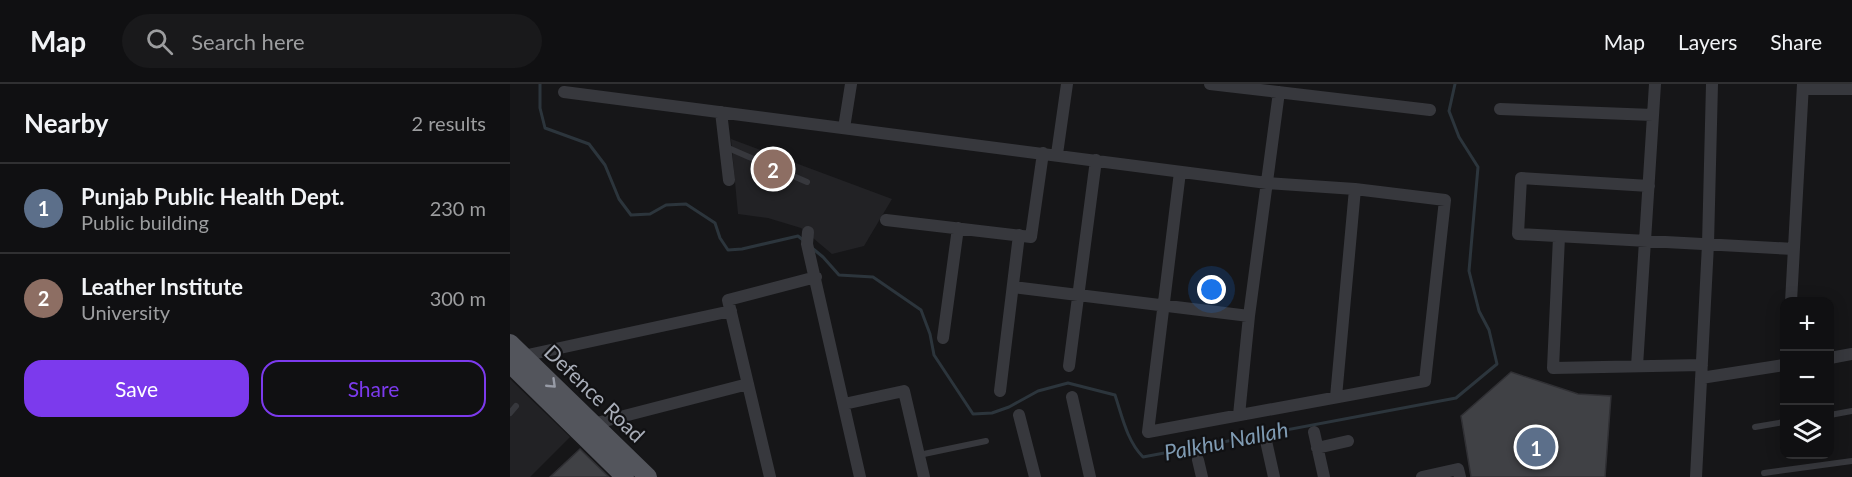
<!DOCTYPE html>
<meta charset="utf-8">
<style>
:root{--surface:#101012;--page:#19191b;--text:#f1f3f6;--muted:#9c9d9f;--line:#303032;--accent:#7c3aed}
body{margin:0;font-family:Lato,sans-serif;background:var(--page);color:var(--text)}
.controls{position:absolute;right:18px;bottom:18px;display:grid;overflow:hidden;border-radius:12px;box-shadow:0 3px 15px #0003}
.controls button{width:54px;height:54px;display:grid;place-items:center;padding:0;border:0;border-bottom:2px solid var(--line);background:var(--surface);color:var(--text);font:30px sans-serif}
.you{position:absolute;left:702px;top:206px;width:21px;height:21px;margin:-15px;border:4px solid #fff;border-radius:50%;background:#1a73e8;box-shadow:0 0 0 9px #1a73e833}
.badge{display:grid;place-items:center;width:39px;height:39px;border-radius:50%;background:var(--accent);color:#fff;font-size:20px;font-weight:700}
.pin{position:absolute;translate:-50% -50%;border:3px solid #fff;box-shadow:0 2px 6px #0006}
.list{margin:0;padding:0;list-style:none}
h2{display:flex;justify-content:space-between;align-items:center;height:78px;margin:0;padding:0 24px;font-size:26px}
h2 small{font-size:20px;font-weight:400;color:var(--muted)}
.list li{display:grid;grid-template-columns:39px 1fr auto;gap:18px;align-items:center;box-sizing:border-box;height:90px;padding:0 24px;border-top:2px solid var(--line)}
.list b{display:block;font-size:22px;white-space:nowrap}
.list p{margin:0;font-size:20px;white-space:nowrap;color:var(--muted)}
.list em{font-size:20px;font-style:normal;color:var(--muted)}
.actions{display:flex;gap:12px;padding:18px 24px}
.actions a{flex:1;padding:14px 0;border:2px solid var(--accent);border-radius:18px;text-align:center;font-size:21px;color:var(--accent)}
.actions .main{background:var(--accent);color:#fff}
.icon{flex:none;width:33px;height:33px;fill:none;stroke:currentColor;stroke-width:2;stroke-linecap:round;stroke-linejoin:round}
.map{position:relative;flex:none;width:1342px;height:393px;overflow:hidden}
header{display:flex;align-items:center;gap:36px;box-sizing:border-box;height:84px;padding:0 30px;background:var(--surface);border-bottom:2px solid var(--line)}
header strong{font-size:28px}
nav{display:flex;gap:33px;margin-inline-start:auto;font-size:21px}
.search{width:420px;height:54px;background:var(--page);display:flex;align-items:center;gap:15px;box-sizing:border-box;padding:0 21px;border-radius:33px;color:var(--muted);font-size:22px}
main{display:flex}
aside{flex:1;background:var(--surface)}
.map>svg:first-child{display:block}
.built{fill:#222225}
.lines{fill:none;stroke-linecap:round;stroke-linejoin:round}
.stream{stroke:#2c353c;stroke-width:3}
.building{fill:#404145;stroke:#303034;stroke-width:1.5}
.lane{stroke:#37383d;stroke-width:6}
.street{stroke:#37383d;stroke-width:12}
.primary{stroke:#53555c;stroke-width:18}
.oneway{stroke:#979ba6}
.labels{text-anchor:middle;stroke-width:4.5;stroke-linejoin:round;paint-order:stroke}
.street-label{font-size:21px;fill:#a8adb8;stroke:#111113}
.water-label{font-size:22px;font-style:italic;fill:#7f9bb3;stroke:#111113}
</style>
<header>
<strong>Map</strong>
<div class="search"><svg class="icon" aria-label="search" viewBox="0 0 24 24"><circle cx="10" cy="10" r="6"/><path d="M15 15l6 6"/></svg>Search here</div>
<nav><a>Map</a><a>Layers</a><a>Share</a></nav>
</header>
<main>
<aside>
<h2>Nearby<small>2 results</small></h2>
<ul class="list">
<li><span class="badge" style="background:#5c6f8a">1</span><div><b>Punjab Public Health Dept.</b><p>Public building</p></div><em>230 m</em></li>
<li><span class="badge" style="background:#8d6e63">2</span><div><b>Leather Institute</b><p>University</p></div><em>300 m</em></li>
</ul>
<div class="actions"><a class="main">Save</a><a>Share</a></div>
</aside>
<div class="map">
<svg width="1342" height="393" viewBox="0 0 1342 393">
<rect width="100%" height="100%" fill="#161618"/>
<!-- built -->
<path class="built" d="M221,55L382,115L354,162L322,170L291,144L258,134L228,130Z
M0,295L60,353L20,393H0Z"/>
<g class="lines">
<!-- stream -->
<path class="stream" d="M30,0V24L35,44L79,60L95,81L109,115L121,131L140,130L156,121L176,120L205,139L210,154L218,166L232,165L288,152L293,156
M302,164L313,173L329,191L363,193L411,226L420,250L424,271L463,330L482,329L499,323L528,307L558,299L605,311C612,332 617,357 633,373L946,314L987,280L979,246L969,227L959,187L968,83L949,53L939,27L945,0"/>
</g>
<!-- building -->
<path class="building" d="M1001,288L1068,310L1101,312L1095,393H961L951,332Z
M70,365L99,393H40Z"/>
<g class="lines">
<!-- lane -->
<path class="lane" d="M216,63L297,98
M0,329L6,322
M1320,331L1342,327
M1245,343L1274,338
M409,371L476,357
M1254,389L1342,377"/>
<!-- street -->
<path class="street" d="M700,0L920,26
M1293,5H1342
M54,8L757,99L845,105L935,116L915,297L638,348L670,88
M990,25L1143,31
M211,28L219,96
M334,44L341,0
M547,70L557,0
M1139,102L1011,94L1008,150L1284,165
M376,136L521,153L533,69
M298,148L297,160L350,393
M1049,153L1043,284L1192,281
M503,203L739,232
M1281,218L1293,0
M433,254L448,144
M13,272L221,227
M1320,274L1342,270
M559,282L586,76
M1127,282L1145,0
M1191,294L1274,281
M490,307L509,151
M562,313L580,393
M826,313L845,105
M334,320L394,307L414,393
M509,331L525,393
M729,331L739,232L769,8
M83,340L238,300
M804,348L814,393
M756,357L764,393
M807,364L838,357
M688,376L692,393
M260,393L218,216L306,193
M912,393L948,385L950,393
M1186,393L1198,160L1202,0"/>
<!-- primary -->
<path class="primary" d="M0,259L138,393
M0,280L115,393"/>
</g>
<!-- one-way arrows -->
<defs><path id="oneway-chevron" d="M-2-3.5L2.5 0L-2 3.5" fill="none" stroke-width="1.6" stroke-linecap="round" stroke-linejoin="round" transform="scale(1.5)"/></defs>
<use class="oneway" href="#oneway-chevron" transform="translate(42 300) rotate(44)"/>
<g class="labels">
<!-- street labels -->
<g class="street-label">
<text transform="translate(84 310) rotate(44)" y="7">Defence Road</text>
</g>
<!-- water labels -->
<g class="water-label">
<text transform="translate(716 357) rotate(-11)" y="8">Palkhu Nallah</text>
</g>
</g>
</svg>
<div class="controls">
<button>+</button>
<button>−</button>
<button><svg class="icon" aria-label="layers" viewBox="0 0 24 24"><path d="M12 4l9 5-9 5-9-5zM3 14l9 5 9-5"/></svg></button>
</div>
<div class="you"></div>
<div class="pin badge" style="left:1026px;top:363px;background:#5c6f8a">1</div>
<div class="pin badge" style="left:263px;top:85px;background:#8d6e63">2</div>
</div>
</main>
